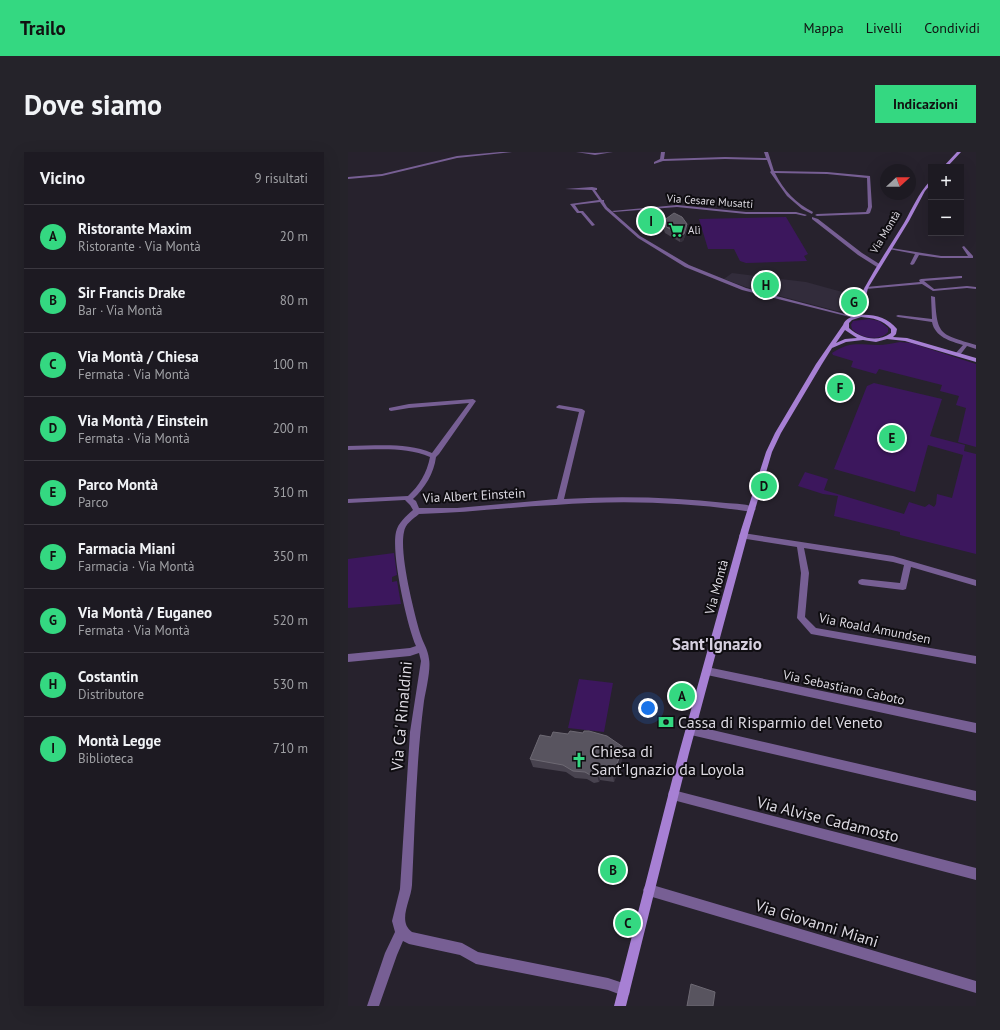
<!DOCTYPE html>
<html lang="it">
<meta charset="utf-8">
<style>
:root{--surface:#1d1a22;--page:#25232a;--text:#f1f3f6;--muted:#a0a1a5;--line:#3b3840;--accent:#34d881}
body{margin:0;font-family:"PT Sans",sans-serif;background:var(--page);color:var(--text)}
.controls{position:absolute;right:12px;top:12px;display:grid;overflow:hidden;border-radius:0px;box-shadow:0 4px 16px #0002}
.controls button{width:36px;height:36px;display:grid;place-items:center;padding:0;border:0;border-bottom:1px solid var(--line);background:var(--surface);color:var(--text);font:20px sans-serif}
.compass{position:absolute;left:532px;top:12px;width:36px;height:36px;border-radius:50%;background:var(--surface);box-shadow:0 4px 16px #0002;rotate:69deg}
.you{position:absolute;left:300px;top:556px;width:14px;height:14px;margin:-10px;border:3px solid #fff;border-radius:50%;background:#1a73e8;box-shadow:0 0 0 6px #1a73e833}
.badge{display:grid;place-items:center;width:26px;height:26px;border-radius:50%;background:var(--accent);color:#111;font-size:13px;font-weight:700}
.pin{position:absolute;translate:-50% -50%;border:2px solid #fff;box-shadow:0 1px 4px #0006}
.list{margin:0;padding:0;list-style:none}
h2{display:flex;justify-content:space-between;align-items:center;height:52px;margin:0;padding:0 16px;font-size:17px}
h2 small{font-size:13px;font-weight:400;color:var(--muted)}
.list li{display:grid;grid-template-columns:26px 1fr auto;gap:12px;align-items:center;box-sizing:border-box;height:64px;padding:0 16px;border-top:1px solid var(--line)}
.list b{display:block;font-size:15px;white-space:nowrap}
.list p{margin:0;font-size:13px;white-space:nowrap;color:var(--muted)}
.list em{font-size:13px;font-style:normal;color:var(--muted)}
.map{position:relative;flex:none;width:628px;height:854px;overflow:hidden;border-radius:0px}
header{display:flex;align-items:center;gap:24px;box-sizing:border-box;height:56px;padding:0 20px;background:var(--accent);color:#111}
header strong{font-size:19px}
nav{display:flex;gap:22px;margin-inline-start:auto;font-size:14px}
.intro{display:flex;align-items:center;justify-content:space-between;box-sizing:border-box;height:96px;padding:0 24px}
h1{margin:0;font-size:28px}
.button{padding:10px 18px;border-radius:0px;background:var(--accent);color:#111;font-size:14px;font-weight:700}
main{display:flex;gap:24px;padding:0 24px}
aside{flex:1;background:var(--surface);border-radius:0px;box-shadow:0 4px 16px #0002}
.map>svg:first-child{display:block}
.built{fill:#322c3b}
.green{fill:#3c175d}
.lines{fill:none;stroke-linecap:round;stroke-linejoin:round}
.street{fill:#775f94;fill-rule:evenodd}
.secondary{fill:#a780d4;fill-rule:evenodd}
.wall{fill:#48434f}
.shaded-wall{fill:#342f3b}
.building{fill:#58545f;stroke:#6d6973}
.labels{text-anchor:middle;stroke-width:4;stroke-linejoin:round;paint-order:stroke}
.far-street-label{font-size:11px;fill:#dddae2;stroke:#0f0d11}
.far-poi-label{font-size:11px;fill:#dddae2;stroke:#0f0d11;text-anchor:start}
.street-label{font-size:13px;fill:#dddae2;stroke:#0f0d11}
.near-street-label{font-size:16px;fill:#dddae2;stroke:#0f0d11}
.near-poi-label{font-size:16px;fill:#dddae2;stroke:#0f0d11;text-anchor:start}
.district-label{font-size:17px;font-weight:bold;fill:#d6d0df;stroke:#0f0d11}
</style>
<header>
<strong>Trailo</strong>
<nav><a>Mappa</a><a>Livelli</a><a>Condividi</a></nav>
</header>
<div class="intro"><h1>Dove siamo</h1><a class="button">Indicazioni</a></div>
<main>
<aside>
<h2>Vicino<small>9 risultati</small></h2>
<ul class="list">
<li><span class="badge">A</span><div><b>Ristorante Maxim</b><p>Ristorante · Via Montà</p></div><em>20 m</em></li>
<li><span class="badge">B</span><div><b>Sir Francis Drake</b><p>Bar · Via Montà</p></div><em>80 m</em></li>
<li><span class="badge">C</span><div><b>Via Montà / Chiesa</b><p>Fermata · Via Montà</p></div><em>100 m</em></li>
<li><span class="badge">D</span><div><b>Via Montà / Einstein</b><p>Fermata · Via Montà</p></div><em>200 m</em></li>
<li><span class="badge">E</span><div><b>Parco Montà</b><p>Parco</p></div><em>310 m</em></li>
<li><span class="badge">F</span><div><b>Farmacia Miani</b><p>Farmacia · Via Montà</p></div><em>350 m</em></li>
<li><span class="badge">G</span><div><b>Via Montà / Euganeo</b><p>Fermata · Via Montà</p></div><em>520 m</em></li>
<li><span class="badge">H</span><div><b>Costantin</b><p>Distributore</p></div><em>530 m</em></li>
<li><span class="badge">I</span><div><b>Montà Legge</b><p>Biblioteca</p></div><em>710 m</em></li>
</ul>
</aside>
<div class="map">
<svg width="628" height="854" viewBox="0 0 628 854">
<rect width="100%" height="100%" fill="#27222d"/>
<!-- built -->
<path class="built" d="M384,121L458,130L505,143L495,159H489L398,135L376,127Z"/>
<!-- green -->
<path class="green" d="M438,65L460,102L456,104L459,109L398,111L392,109L386,97H360L351,67Z
M521,167L531,169L540,176V180C531,190 513,186 504,177L503,173L505,169Z
M552,190L563,191L628,212V295L610,290L618,256L608,253L611,244L592,239L594,233L531,217L528,222L503,215L505,209L485,203L484,201C503,189 510,193 530,193C537,193 545,191 552,190Z
M526,231L594,247L582,284L617,293L616,299L628,302V402L552,383V380L486,364L490,344L475,342L450,334L457,320L480,327L476,338L556,362L561,350L577,355L581,352L586,355L588,352L589,342L604,346L615,303L580,293L567,340L486,317L519,234Z
M46,401L49,423L44,425V430L49,429L53,452L0,456V407Z
M231,527L265,531L256,580L220,576Z"/>
<g class="lines">
<!-- street -->
<path class="street" d="M152,0H164L109,6L34,24L0,27V25L34,22L109,4Z
M228,0L247,1L265,0L247,3Z
M313,0H317L316,7L377,5L418,6L416,0H420L426,19L479,20L522,24L524,55L522,61L520,62L469,64L467,63L469,62L518,60L520,55L519,26L479,22L427,21C436,39 448,51 465,60L464,62L454,57L439,44L422,20L423,19L419,8L377,7L315,9L306,12V10L312,7Z
M244,35L249,36V38H247L254,48H256V50L259,55L292,84L341,113L398,136L508,165L506,166L394,138L337,115L290,86L257,57L252,50L227,53L231,59H235L247,73L244,74L233,61H229L222,52L251,48L244,38L217,37Z
M329,53L398,60H448L459,63L457,64L448,62H398L329,55L266,60L264,59Z
M464,65L470,67L514,101L533,113V115H529L510,103L464,67Z
M616,94L625,104V106H593L571,103L566,112L564,113L562,112L567,102L541,97L543,96L593,104H620L614,95Z
M612,124H614V126L576,129L586,137L619,134L628,135V137L619,136L585,139L574,132L518,137L516,136L518,135L572,130L571,128L573,127Z
M583,144L587,145C589,184 592,182 628,193V197L619,194L612,203H608L607,202L615,193C602,189 587,185 584,170L550,165L548,164L550,163L584,167Z
M125,247L128,249L91,302L88,305C86,321 77,336 65,347L68,349L71,356H109L209,347L231,260L209,256L208,255L211,253L234,257L237,259L216,347C270,344 324,345 378,351C386,352 402,351 408,357L404,360C339,350 273,348 207,353C162,355 116,361 71,362C65,367 57,372 56,380C51,401 66,460 72,481C75,491 80,497 81,507C83,517 78,538 76,549C68,610 67,672 64,733C63,749 49,769 64,780L114,791L130,800L260,826L281,833L282,838L281,843L276,844L260,838L128,812L112,803L61,792L55,789L49,803L31,854H19L37,801L47,780L44,769L52,737L62,580L73,509L71,501L62,504L0,510V502L62,496L68,494C59,474 43,401 48,380C50,371 58,364 65,358L62,353L57,348L0,351V347L60,344C71,334 79,321 82,305C56,294 27,298 0,298V294C28,294 58,290 84,301L121,251L61,256L43,259L41,258V256L61,252Z
M395,381L545,404L628,428V434L563,415L558,437L555,438L514,433L511,432L510,430L511,428L514,427L552,431L556,413L545,410L456,396L461,421L457,465L468,476L628,504V512L463,482L449,466L453,421L449,395L392,386L391,384L392,382Z
M359,515L628,571V581L359,523L356,522L354,519L356,516Z
M343,573L628,639V649L343,583L340,581L338,578L340,575Z
M325,638L628,716V728L325,648L321,647L320,643L321,639Z
M301,732L628,829V841L301,744L297,742L295,738L297,734Z"/>
<!-- secondary -->
<path class="secondary" d="M609,0H613L599,15H595Z
M582,29H583V32L577,39L561,69L520,136L515,156L512,163C526,162 540,166 549,177L548,182L545,185L559,186L628,206V210L557,189L539,187L528,190L515,188L498,190L484,196L474,212L433,281L424,300L401,378L341,601L278,854H266L331,601L393,378L418,300L427,281L468,212L495,173C497,166 504,166 508,161C513,153 512,143 517,135C529,113 543,92 556,71C564,57 570,42 582,29ZM513,165C525,166 535,168 543,177V181C529,191 512,186 501,176V171L504,168ZM497,178L509,186L497,187L488,191Z"/>
</g>
<!-- wall -->
<path class="wall" d="M315,69L339,79L335,89L332,90L317,81L315,76Z
M235,581L275,595L276,602L266,630L252,628L251,630L246,631L239,627L227,626L218,620L185,615L182,607L203,585L220,582Z"/>
<!-- shaded-wall -->
<path class="shaded-wall" d="M339,72V79L335,89L332,90V83Z
M275,595L276,602L266,630L265,623Z
M250,621L252,628L251,630L249,623Z"/>
<!-- building -->
<path class="building" d="M326,61L334,65L339,72L336,82L332,83L317,74L315,69Z
M222,579L235,581L236,579H241L259,584L275,595L265,623L250,621L249,623L244,624L237,620L225,619L215,613L182,607L192,583L203,585L205,580L220,582Z
M343,832L367,840L365,854H339Z"/>
<!-- icons -->
<defs>
<symbol id="supermarket-bare" viewBox="-9 -9 18 18"><path d="M-6-5.5h2.5l.6 2H6L4.5 2H-2.5L-4.4-4H-6ZM-1.5 3.2a1.3 1.3 0 1 0 .1 0ZM3 3.2a1.3 1.3 0 1 0 .1 0Z" fill="#34d881" stroke="#0f0d11" stroke-width="2.5" paint-order="stroke"/></symbol>
<symbol id="bank-bare" viewBox="-9 -9 18 18"><path d="M-6-4H6V4H-6ZM0-2.3a2.3 2.3 0 1 0 0 4.6a2.3 2.3 0 1 0 0-4.6Z" fill="#34d881" stroke="#0f0d11" stroke-width="2.5" paint-order="stroke"/></symbol>
<symbol id="church-bare" viewBox="-9 -9 18 18"><path d="M-1.2-6h2.4v3.5h3.3v2.4h-3.3V6h-2.4V-.1h-3.3v-2.4h3.3Z" fill="#34d881" stroke="#0f0d11" stroke-width="2.5" paint-order="stroke"/></symbol>
</defs>
<g fill-rule="evenodd">
<use href="#supermarket-bare" x="317" y="67" width="22" height="22"/>
<use href="#bank-bare" x="307" y="559" width="22" height="22"/>
<use href="#church-bare" x="220" y="597" width="22" height="22"/>
</g>
<g class="labels">
<!-- far-street labels -->
<g class="far-street-label">
<text transform="translate(362 49) rotate(4)" y="4">Via Cesare Musatti</text>
<text transform="translate(537 80) rotate(-59)" y="4">Via Montà</text>
</g>
<!-- far-poi labels -->
<g class="far-poi-label">
<text x="340" y="82">Alì</text>
</g>
<!-- street labels -->
<g class="street-label">
<text transform="translate(126 343) rotate(-3)" y="5">Via Albert Einstein</text>
<text transform="translate(368 435) rotate(-75)" y="5">Via Montà</text>
<text transform="translate(527 476) rotate(11)" y="5">Via Roald Amundsen</text>
<text transform="translate(496 535) rotate(12)" y="5">Via Sebastiano Caboto</text>
</g>
<!-- near-street labels -->
<g class="near-street-label">
<text transform="translate(53 564) rotate(-85)" y="6">Via Ca' Rinaldini</text>
<text transform="translate(480 667) rotate(14)" y="6">Via Alvise Cadamosto</text>
<text transform="translate(469 771) rotate(17)" y="6">Via Giovanni Miani</text>
</g>
<!-- near-poi labels -->
<g class="near-poi-label">
<text x="330" y="576">Cassa di Risparmio del Veneto</text>
<text x="243" y="605">Chiesa di<tspan x="243" dy="18">Sant'Ignazio da Loyola</tspan></text>
</g>
<!-- district labels -->
<g class="district-label">
<text x="369" y="498">Sant'Ignazio</text>
</g>
</g>
</svg>
<div class="controls">
<button>+</button>
<button>−</button>
</div>
<svg class="compass" viewBox="-18 -18 36 36"><path d="M0-13l5 13h-10z" fill="#e53935"/><path d="M0 13l5-13h-10z" fill="#a0a1a5"/></svg>
<div class="you"></div>
<div class="pin badge" style="left:334px;top:544px">A</div>
<div class="pin badge" style="left:265px;top:718px">B</div>
<div class="pin badge" style="left:280px;top:771px">C</div>
<div class="pin badge" style="left:416px;top:334px">D</div>
<div class="pin badge" style="left:544px;top:286px">E</div>
<div class="pin badge" style="left:492px;top:236px">F</div>
<div class="pin badge" style="left:506px;top:150px">G</div>
<div class="pin badge" style="left:418px;top:133px">H</div>
<div class="pin badge" style="left:303px;top:69px">I</div>
</div>
</main>
